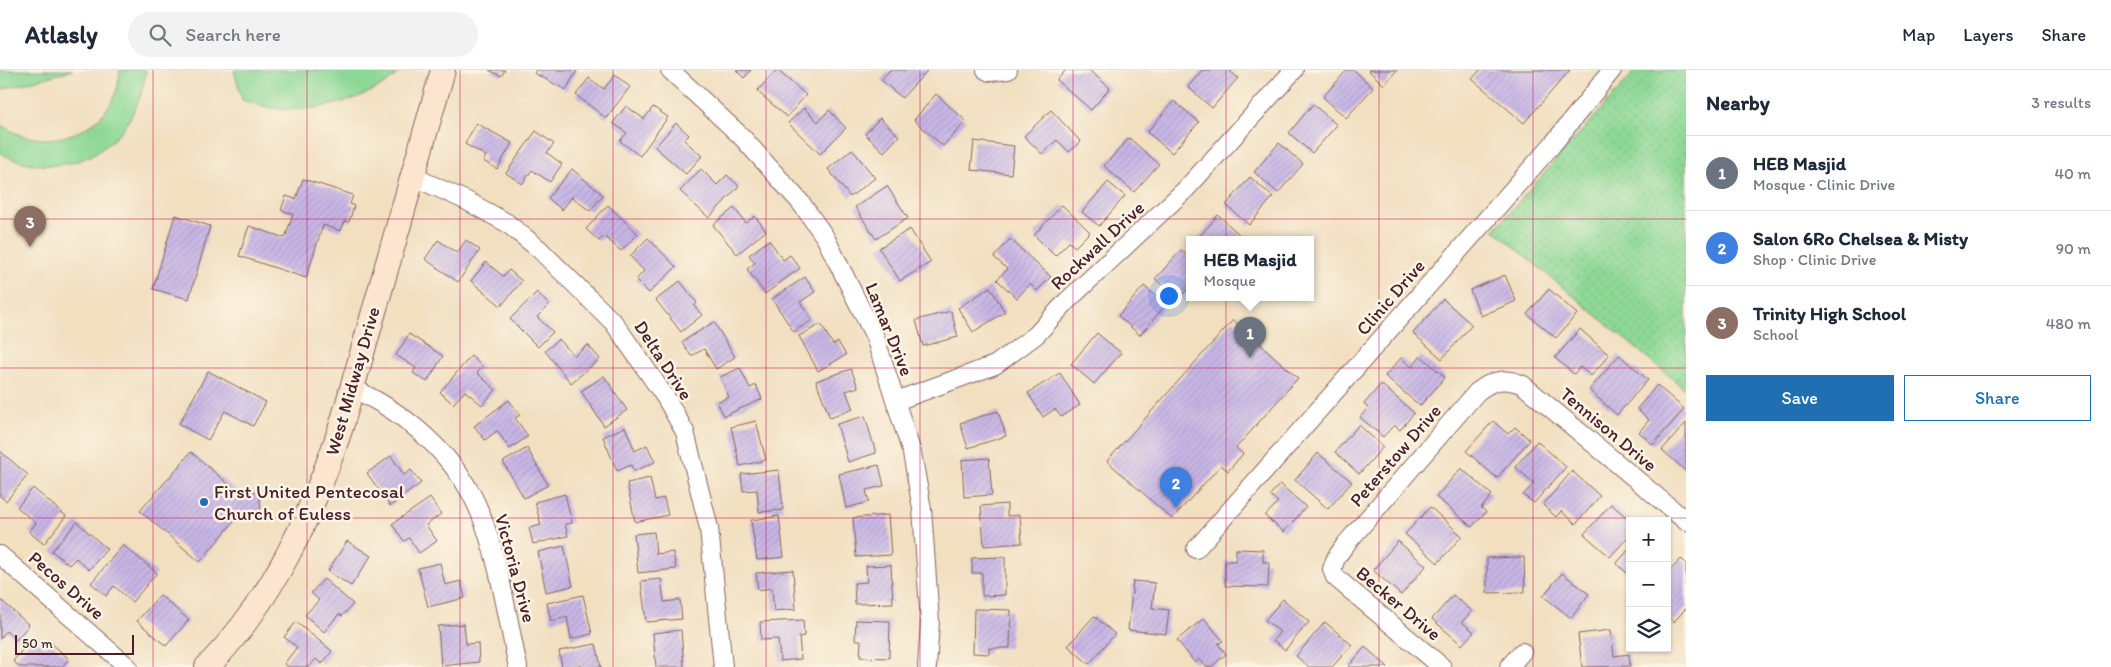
<!DOCTYPE html>
<meta charset="utf-8">
<style>
:root{--surface:#fff;--page:#f2f2f3;--text:#1f2937;--muted:#747a83;--line:#e0e1e3;--accent:#1f6fb2}
body{margin:0;font-family:Itim,sans-serif;background:var(--page);color:var(--text)}
.controls{position:absolute;right:15px;bottom:15px;display:grid;overflow:hidden;border-radius:0px;box-shadow:0 1px 4px #0004}
.controls button{width:45px;height:45px;display:grid;place-items:center;padding:0;border:0;border-bottom:1px solid var(--line);background:var(--surface);color:var(--text);font:25px sans-serif}
.scale{position:absolute;left:15px;bottom:12px;width:119px;box-sizing:border-box;padding-left:5px;border:2px solid #4a1f2b;border-top:0;font-size:14px;line-height:18px;white-space:nowrap;color:#4a1f2b;-webkit-text-stroke:4px #fcf5e5;paint-order:stroke}
.you{position:absolute;left:1168px;top:225px;width:18px;height:18px;margin:-12px;border:4px solid #fff;border-radius:50%;background:#1a73e8;box-shadow:0 0 0 8px #1a73e833}
.badge{display:grid;place-items:center;width:32px;height:32px;border-radius:50%;background:var(--accent);color:#fff;font-size:16px;font-weight:700}
.pin{position:absolute;translate:-50% -41px;filter:drop-shadow(0 1px 2px #0008)}
.pin::after{content:'';position:absolute;top:26px;width:18px;height:15px;background:inherit;clip-path:polygon(0 0,100% 0,50% 100%)}
.popup{position:absolute;left:1186px;top:166px;width:128px;height:65px;box-sizing:border-box;display:grid;place-content:center;border-radius:0px;background:var(--surface);filter:drop-shadow(0 1px 4px #0005);font-size:16px;white-space:nowrap;color:var(--muted)}
.popup b{font-size:19px;color:var(--text)}
.popup::after{content:'';position:absolute;left:50%;top:100%;margin-left:-10px;border:10px solid transparent;border-top-color:var(--surface)}
.list{margin:0;padding:0;list-style:none}
h2{display:flex;justify-content:space-between;align-items:center;height:65px;margin:0;padding:0 20px;font-size:21px}
h2 small{font-size:16px;font-weight:400;color:var(--muted)}
.list li{display:grid;grid-template-columns:32px 1fr auto;gap:15px;align-items:center;box-sizing:border-box;height:75px;padding:0 20px;border-top:1px solid var(--line)}
.list b{display:block;font-size:19px;white-space:nowrap}
.list p{margin:0;font-size:16px;white-space:nowrap;color:var(--muted)}
.list em{font-size:16px;font-style:normal;color:var(--muted)}
.actions{display:flex;gap:10px;padding:15px 20px}
.actions a{flex:1;padding:11px 0;border:1px solid var(--accent);border-radius:0px;text-align:center;font-size:18px;color:var(--accent)}
.actions .main{background:var(--accent);color:#fff}
.icon{flex:none;width:28px;height:28px;fill:none;stroke:currentColor;stroke-width:2;stroke-linecap:round;stroke-linejoin:round}
.map{position:relative;flex:none;width:1686px;height:597px;overflow:hidden}
header{display:flex;align-items:center;gap:30px;box-sizing:border-box;height:70px;padding:0 25px;background:var(--surface);border-bottom:1px solid var(--line)}
header strong{font-size:24px}
nav{display:flex;gap:28px;margin-inline-start:auto;font-size:18px}
.search{width:350px;height:45px;background:var(--page);display:flex;align-items:center;gap:12px;box-sizing:border-box;padding:0 18px;border-radius:28px;color:var(--muted);font-size:19px}
main{display:flex}
aside{flex:1;background:var(--surface)}
.map>svg:first-child{display:block}
.grass{fill:url(#grass-dots);stroke:#6c7c60}
.pitch{fill:#8dd895;stroke:#6c7c60}
.building{fill:url(#building-hatch)}
.lines{fill:none;stroke-linecap:round;stroke-linejoin:round}
.street-casing{stroke:#84625f;stroke-width:20}
.secondary-casing{stroke:#84625f;stroke-width:26}
.street{stroke:#fff;stroke-width:18}
.secondary{stroke:#fbe5cf;stroke-width:24}
.grid{fill:none;stroke:#c2185b;stroke-width:1;stroke-opacity:0.55}
.poi-dot{fill:#1f6fb2;stroke:#fcf5e5;stroke-width:2}
.labels{text-anchor:middle;stroke-width:5;stroke-linejoin:round;paint-order:stroke}
.street-label{font-size:19px;fill:#4a1f2b;stroke:#fcf5e5}
.poi-label{font-size:19px;fill:#4a1f2b;stroke:#fcf5e5;text-anchor:start}
</style>
<header>
<strong>Atlasly</strong>
<div class="search"><svg class="icon" aria-label="search" viewBox="0 0 24 24"><circle cx="10" cy="10" r="6"/><path d="M15 15l6 6"/></svg>Search here</div>
<nav><a>Map</a><a>Layers</a><a>Share</a></nav>
</header>
<main>
<div class="map">
<svg width="1686" height="597" viewBox="0 0 1686 597">
<defs>
<pattern id="grass-dots" width="8" height="8" patternUnits="userSpaceOnUse" patternTransform="scale(1.25)"><rect width="8" height="8" fill="#8dd895"/><path d="M2 2h.1M6 6h.1" fill="none" stroke="#7bb981" stroke-width="1.8" stroke-linecap="round"/></pattern>
<pattern id="building-hatch" width="6" height="6" patternUnits="userSpaceOnUse" patternTransform="scale(1.25)"><rect width="6" height="6" fill="#c8b6e6"/><path d="M-1 1l2-2M0 6l6-6M5 7l2-2" fill="none" stroke="#ad9cc5"/></pattern>
</defs>
<rect width="100%" height="100%" fill="#fcf5e5"/>
<filter id="ink" filterUnits="userSpaceOnUse"><feTurbulence type="fractalNoise" baseFrequency=".02" numOctaves="2"/><feDisplacementMap in="SourceGraphic" scale="10" xChannelSelector="R" yChannelSelector="G"/><feConvolveMatrix kernelMatrix="1 2 1 2 8 2 1 2 1" color-interpolation-filters="sRGB"/></filter>
<filter id="wash" filterUnits="userSpaceOnUse"><feTurbulence type="fractalNoise" baseFrequency=".0096" numOctaves="4" result="noise"/><feDisplacementMap in="SourceGraphic" scale="20" xChannelSelector="R" yChannelSelector="G"/><feGaussianBlur stdDeviation="1.12" result="paint"/><feColorMatrix in="noise" values="0 0 0 0 0 0 0 0 0 0 0 0 0 0 0 0 0 1.4 0 .05"/><feComposite in="paint" operator="in"/></filter>
<g filter="url(#wash)">
<rect width="100%" height="100%" fill="#f1dfc0"/>
<!-- grass -->
<path class="grass" d="M1636,0H1686V320L1494,160Z"/>
<!-- pitch -->
<path class="pitch" d="M0,0H73L0,20Z
M120,0H146C137,75 70,118 0,83V54C34,80 88,71 111,33C117,23 119,11 120,0Z
M234,0H401C377,28 315,43 280,39C267,38 254,34 242,30Z"/>
<g id="blocks">
<!-- building -->
<path class="building" d="M489,0H505L501,6Z
M536,0H577L566,20L534,3Z
M736,0H751L744,8Z
M777,0L806,25L787,47L757,21Z
M890,0H928L902,28L881,10Z
M1066,0H1089L1110,18L1091,40L1057,10Z
M1202,0H1229L1238,8L1212,38L1188,17Z
M1347,0H1354L1373,18L1346,48L1323,27Z
M1368,0H1397L1384,15Z
M1480,0H1570L1524,53L1472,9Z
M615,5L630,17L606,48L576,25L589,8L604,19Z
M936,24L966,51L943,76L914,50Z
M1174,31L1199,52L1172,83L1147,62Z
M1313,34L1337,55L1312,83L1289,63Z
M626,36L644,49L653,37L668,47L640,86L620,71L627,63L613,53Z
M804,38L818,52L829,40L846,58L820,84L788,53Z
M1051,40L1081,72L1069,82L1057,70L1042,84L1024,66Z
M880,48L899,66L884,82L865,64Z
M476,53L512,73L497,99L483,91L486,86L465,74Z
M676,53L689,65L684,70L702,86L686,104L655,77Z
M536,61L554,74L547,83L562,94L550,112L532,100L522,114L506,103Z
M1129,68L1159,94L1134,122L1104,96Z
M974,71L1014,76L1011,104L971,100Z
M1279,73L1303,94L1278,123L1254,102Z
M852,79L875,108L850,127L828,99Z
M572,99L603,125L590,141L572,127L562,140L548,128Z
M701,99L717,115L727,105L739,116L709,148L680,121Z
M1250,107L1273,127L1249,155L1226,135Z
M303,109L353,125L350,134L354,136L349,152L345,151L341,161L323,155L306,208L239,186L249,156L285,168L293,144L281,140L286,126L296,129Z
M1108,112L1125,126L1099,156L1082,142Z
M887,116L908,148L876,169L855,137Z
M608,135L638,164L621,181L604,166L599,171L586,159Z
M1062,135L1090,162L1075,177L1069,172L1055,186L1034,165Z
M734,138L746,153L755,146L766,161L737,184L713,155Z
M175,145L210,156L189,229L153,219Z
M1218,145L1241,166L1238,169H1197Z
M910,159L931,192L900,211L879,178Z
M648,168L676,197L649,223L636,210L644,201L630,186Z
M1010,169L1051,207L1037,221L1030,214L1017,228L997,210L1007,199L994,187Z
M438,170L457,183L466,170L480,180L458,212L425,189Z
M769,170L783,190L790,185L800,198L765,224L747,199L755,193L749,185Z
M1181,180L1190,188V216L1179,229L1155,209Z
M486,192L503,206L509,200L522,211L501,236L471,211Z
M1505,205L1516,231L1481,246L1470,220Z
M805,207L815,222L800,232L812,250L794,262L772,229Z
M680,211L697,233L694,236L702,245L681,262L656,230Z
M1144,216L1166,235L1140,265L1118,246Z
M990,217L1005,242L973,262L958,238Z
M1549,219L1577,244L1556,268L1527,244Z
M537,222L549,235L537,247L553,262L538,277L510,249Z
M1443,229L1472,255L1442,289L1413,263Z
M951,241L958,267L923,276L916,250Z
M1233,250L1298,308L1236,378L1243,384L1228,401L1221,395L1172,449L1107,391Z
M714,252L735,287L716,299L704,279L691,286L682,272Z
M821,254L833,275L838,272L846,285L818,301L799,266Z
M1580,259L1609,285L1591,306L1580,297L1574,304L1555,288Z
M1097,263L1121,283L1094,314L1071,294Z
M409,264L443,286L427,312L413,303L416,298L396,285Z
M559,269L574,286L588,275L600,289L571,313L545,281Z
M1619,285L1648,310L1617,345L1589,320Z
M471,286L483,297L477,303L496,320L482,335L465,321L453,334L440,322Z
M1421,286L1445,307L1420,336L1385,306L1401,288L1412,297Z
M740,298L750,318L756,315L762,329L724,346L717,332L729,327L720,307Z
M851,299L858,317L846,321L853,339L830,348L816,311Z
M208,301L266,332L253,356L225,341L208,370L179,354Z
M1060,303L1080,335L1061,347L1055,339L1043,347L1028,323Z
M604,306L627,340L604,356L581,321Z
M1381,314L1414,343L1400,360L1394,355L1383,367L1360,347L1368,338L1364,334Z
M1657,315L1684,339L1653,375L1639,362L1649,350L1637,339Z
M509,330L520,345L515,348L528,366L510,379L497,361L485,370L474,356Z
M998,341L1006,366L968,378L960,353Z
M865,346L876,383L848,392L837,354Z
M756,351L766,390L740,396L731,357Z
M1493,351L1508,364L1515,357L1530,370L1497,408L1466,381Z
M1686,353V401L1662,380Z
M1359,355L1383,377L1359,404L1335,382Z
M625,357L635,381L647,375L655,392L634,401L631,395L617,401L603,367Z
M1537,371L1566,397L1534,433L1523,425L1534,413L1515,397Z
M527,378L548,415L524,428L503,392Z
M0,381L28,405L6,431L0,426Z
M191,382L240,424L259,422L261,441L241,443L200,492L140,441Z
M1318,383L1352,412L1328,439L1295,410Z
M391,386L404,405L411,400L421,413L390,436L367,403Z
M989,388L992,425L964,427L962,390Z
M879,395L884,416L866,420L869,432L846,438L839,404Z
M1461,398L1492,425L1481,438L1486,442L1472,457L1436,427Z
M779,400L783,440L759,442L757,420L743,421L741,404Z
M1572,401L1600,426L1576,454L1561,441L1556,447L1543,435Z
M650,408L655,430L664,428L668,445L635,452L627,413Z
M1280,414L1306,437L1284,462L1265,446L1278,432L1270,425Z
M33,418L66,446L44,474L29,462L36,453L17,437Z
M565,424L572,453L565,454L568,466L533,474L529,458L541,455L535,432Z
M430,428L441,444L426,455L437,471L419,483L409,468L404,471L392,454Z
M1007,434V446L1020,445L1022,473L984,476L981,436Z
M1611,434L1630,450V465L1610,487L1584,464Z
M1430,437L1462,466L1438,493L1405,464Z
M888,445L891,485L856,487L853,448Z
M779,446L784,487L757,490L751,450Z
M77,452L107,479L89,500L76,488L69,495L52,481Z
M654,462L656,484L673,482L676,499L638,503L634,464Z
M347,471L371,486L351,516L328,501Z
M1398,471L1426,496L1401,525L1373,500Z
M123,475L157,503L132,532L114,516L106,526L91,513Z
M564,476L573,516L546,522L538,482Z
M1630,478V505L1616,494Z
M1236,479L1263,480V492H1269L1268,517L1225,516V491H1236Z
M1005,487V525L982,526V503H972V488Z
M1524,487L1525,522L1487,523V488Z
M1681,489L1686,493V538L1674,552L1667,546V504Z
M440,493L445,515L461,511L465,528L428,537L418,498Z
M891,495L893,533L855,534L854,513L867,512L866,496Z
M793,500L796,539L774,541L772,518L758,520L756,503Z
M1562,503L1589,524L1571,548L1543,526Z
M324,509L353,534L342,546L339,544L324,562L305,545L319,530L311,523Z
M661,509L664,532L680,530L682,549L646,552L641,511Z
M1133,511L1155,513L1152,538L1169,540L1166,564L1128,560Z
M160,525L189,550L166,576L137,551Z
M583,525L592,564L571,569L567,547L551,551L547,533Z
M1453,525L1472,541L1462,552L1474,562L1462,575L1432,549Z
M0,529L29,555L16,570L6,561L0,569Z
M1283,529L1309,552L1285,580L1273,570L1280,562L1265,550Z
M974,539L1011,540L1010,578H989V584L973,583Z
M1094,546L1115,564L1089,594L1068,576Z
M1204,548L1223,571L1218,574L1226,584L1211,597H1206L1200,589L1195,593L1177,570Z
M803,550L804,566L799,567L801,589L780,591L778,569L761,570L760,552Z
M856,550L890,551L889,588L860,587L861,570H855Z
M296,552L332,581L322,594L316,589L309,597H289L284,594L297,577L284,567Z
M1325,552L1352,575L1332,597H1309L1296,586Z
M464,554L466,574L478,573L479,592L441,596L438,556Z
M681,560L684,597H656L653,563Z
M1611,560L1614,586L1629,584L1630,596L1582,597L1578,564Z
M33,568L45,578L50,572L69,589L62,597H20L13,591Z
M596,574L601,597H581V595L562,597L559,581Z
M1365,577L1388,597H1348Z"/>
</g>
</g>
<g filter="url(#ink)">
<use href="#blocks" fill-opacity="0" stroke="#84625f" stroke-width="1"/>
<g class="lines">
<defs>
<path id="street" d="M670,0L741,66L801,133L825,167L875,267L912,383L922,439L930,552L927,597
M986,0L990,2L1008,0
M412,106L467,131L507,153L539,179L614,253L666,328L685,362L709,458L723,597
M351,318C406,342 459,388 481,445C500,494 507,546 518,597
M896,331L995,295L1036,265L1067,231L1186,119L1294,0
M1196,479L1552,75L1612,0
M0,485L128,597
M1442,597L1335,507L1332,499L1336,488L1345,475L1477,322C1492,310 1505,307 1523,315L1686,451
M1509,597L1522,582"/>
<path id="secondary" d="M207,597C272,531 312,445 341,357L443,0"/>
</defs>
<!-- street casing -->
<use href="#street" class="street-casing"/>
<!-- secondary casing -->
<use href="#secondary" class="secondary-casing"/>
<!-- street -->
<use href="#street" class="street"/>
<!-- secondary -->
<use href="#secondary" class="secondary"/>
</g>
</g>
<!-- grid -->
<path class="grid" d="M153,0V597M307,0V597M460,0V597M613,0V597M766,0V597M920,0V597M1073,0V597M1226,0V597M1379,0V597M1533,0V597M0,149H1686M0,298H1686M0,448H1686"/>
<!-- markers -->
<circle class="poi-dot" cx="204" cy="432" r="5"/>
<g class="labels">
<!-- street labels -->
<g class="street-label">
<text transform="translate(1097 175) rotate(-43)" y="7">Rockwall Drive</text>
<text transform="translate(1390 227) rotate(-49)" y="7">Clinic Drive</text>
<text transform="translate(890 259) rotate(68)" y="7">Lamar Drive</text>
<text transform="translate(664 290) rotate(57)" y="7">Delta Drive</text>
<text transform="translate(352 311) rotate(-74)" y="7">West Midway Drive</text>
<text transform="translate(1609 359) rotate(40)" y="7">Tennison Drive</text>
<text transform="translate(1395 385) rotate(-49)" y="7">Peterstow Drive</text>
<text transform="translate(516 498) rotate(75)" y="7">Victoria Drive</text>
<text transform="translate(67 515) rotate(41)" y="7">Pecos Drive</text>
<text transform="translate(1399 533) rotate(40)" y="7">Becker Drive</text>
</g>
<!-- poi labels -->
<g class="poi-label">
<text x="214" y="428">First United Pentecosal<tspan x="214" dy="22">Church of Euless</tspan></text>
</g>
</g>
</svg>
<div class="controls">
<button>+</button>
<button>−</button>
<button><svg class="icon" aria-label="layers" viewBox="0 0 24 24"><path d="M12 4l9 5-9 5-9-5zM3 14l9 5 9-5"/></svg></button>
</div>
<div class="scale">50 m</div>
<div class="you"></div>
<div class="pin badge" style="left:1250px;top:288px;background:#6b7280">1</div>
<div class="popup"><b>HEB Masjid</b>Mosque</div>
<div class="pin badge" style="left:1176px;top:438px;background:#3f7fe0">2</div>
<div class="pin badge" style="left:30px;top:177px;background:#8d6e63">3</div>
</div>
<aside>
<h2>Nearby<small>3 results</small></h2>
<ul class="list">
<li><span class="badge" style="background:#6b7280">1</span><div><b>HEB Masjid</b><p>Mosque · Clinic Drive</p></div><em>40 m</em></li>
<li><span class="badge" style="background:#3f7fe0">2</span><div><b>Salon 6Ro Chelsea &amp; Misty</b><p>Shop · Clinic Drive</p></div><em>90 m</em></li>
<li><span class="badge" style="background:#8d6e63">3</span><div><b>Trinity High School</b><p>School</p></div><em>480 m</em></li>
</ul>
<div class="actions"><a class="main">Save</a><a>Share</a></div>
</aside>
</main>
